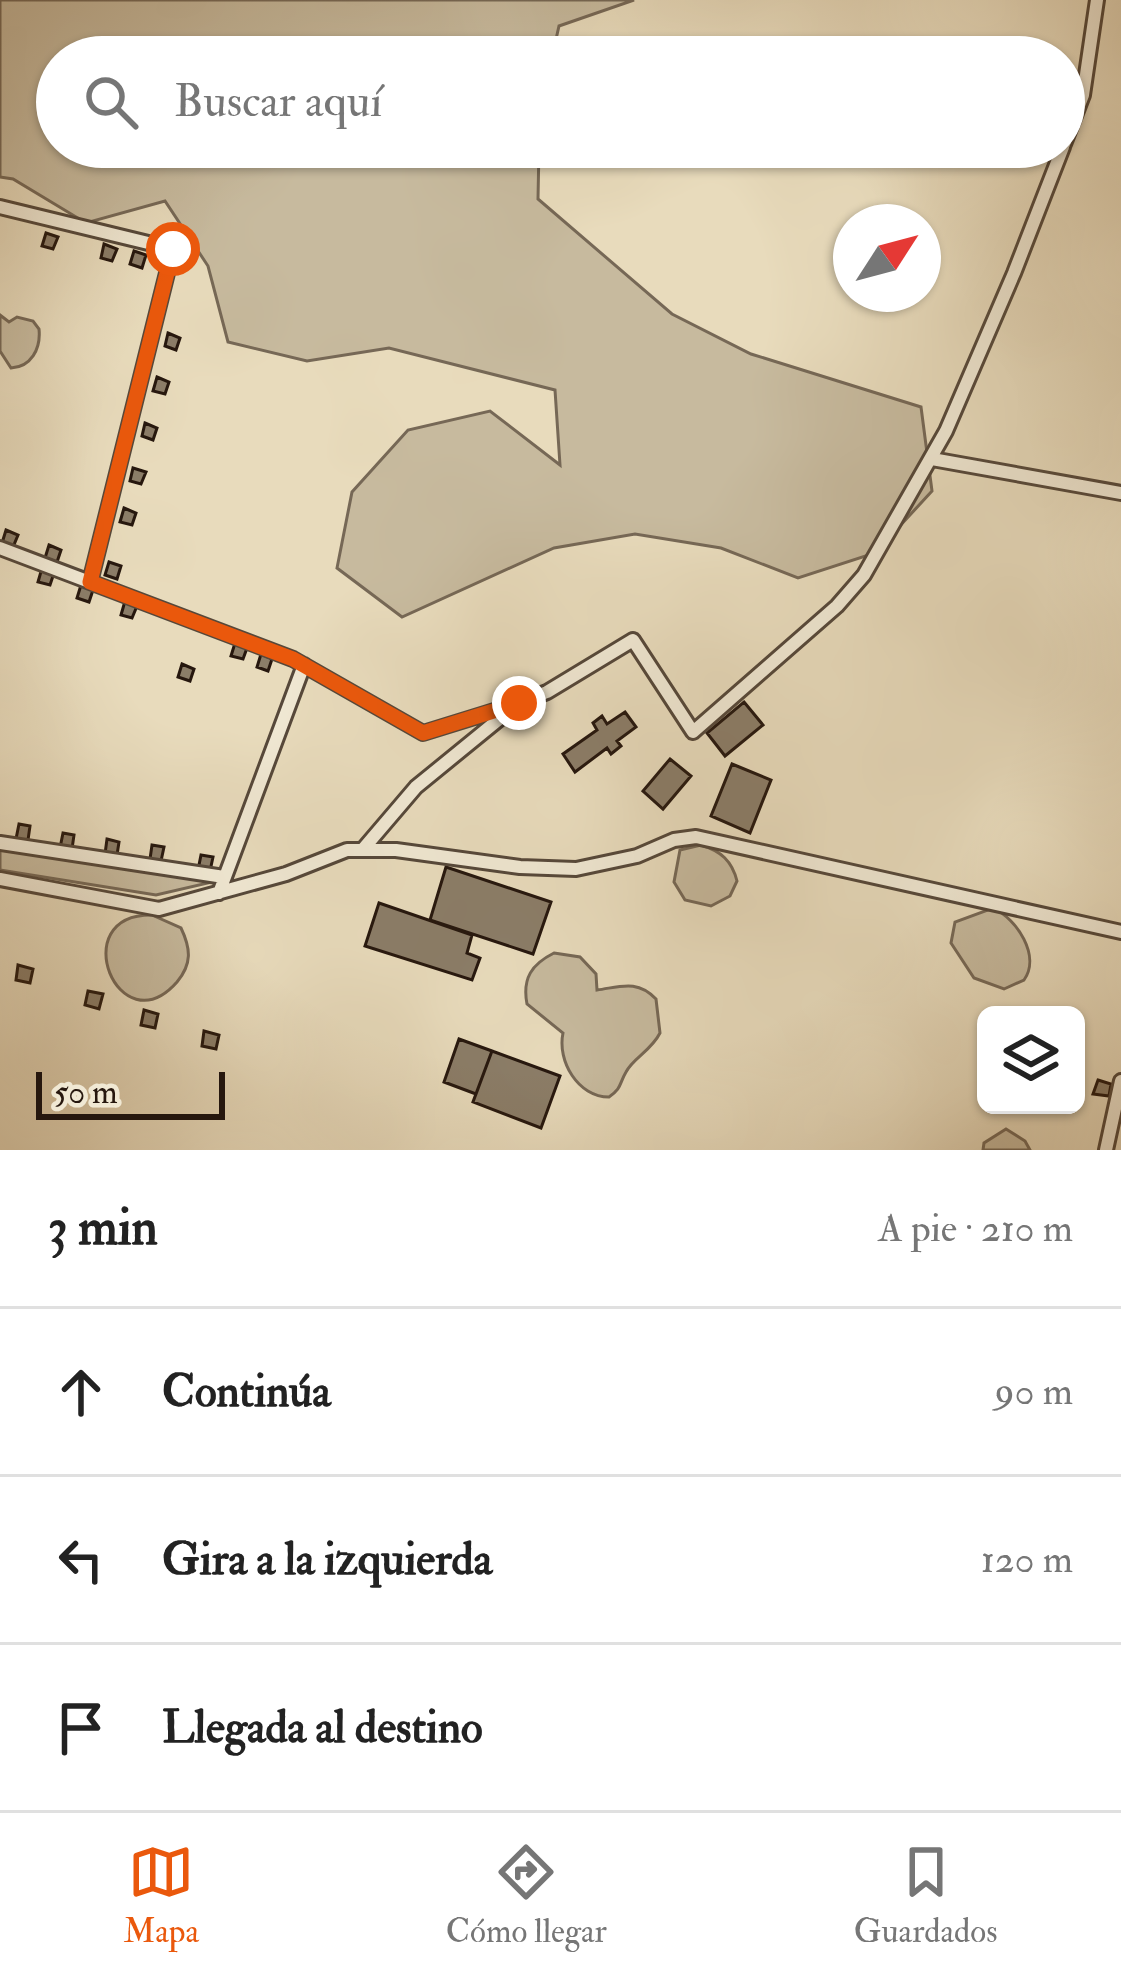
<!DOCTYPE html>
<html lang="es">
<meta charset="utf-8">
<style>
:root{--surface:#fff;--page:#f2f2f2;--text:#222;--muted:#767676;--line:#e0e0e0;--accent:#ea580c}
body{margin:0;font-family:"IM FELL Double Pica",serif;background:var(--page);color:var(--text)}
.controls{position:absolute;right:36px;bottom:36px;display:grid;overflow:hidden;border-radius:18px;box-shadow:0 3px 9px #0004}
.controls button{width:108px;height:108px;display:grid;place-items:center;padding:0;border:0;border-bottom:3px solid var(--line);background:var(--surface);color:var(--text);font:60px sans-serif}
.compass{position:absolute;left:833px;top:204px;width:108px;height:108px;border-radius:50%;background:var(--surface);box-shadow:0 3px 9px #0004;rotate:54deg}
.scale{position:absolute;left:36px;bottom:30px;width:189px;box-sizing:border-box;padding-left:12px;border:6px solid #26170e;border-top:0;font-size:33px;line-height:42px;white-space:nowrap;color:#26170e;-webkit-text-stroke:9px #f0e8d3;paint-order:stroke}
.stop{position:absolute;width:36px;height:36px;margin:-27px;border:9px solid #ea580c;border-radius:50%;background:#fff}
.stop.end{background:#ea580c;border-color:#fff;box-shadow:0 3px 12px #0008}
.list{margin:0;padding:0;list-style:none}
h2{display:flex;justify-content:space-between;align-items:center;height:156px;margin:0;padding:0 48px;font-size:51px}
h2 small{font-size:39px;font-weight:400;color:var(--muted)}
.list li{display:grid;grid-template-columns:78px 1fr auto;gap:36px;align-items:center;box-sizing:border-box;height:168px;padding:0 48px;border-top:3px solid var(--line)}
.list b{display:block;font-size:45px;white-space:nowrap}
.list em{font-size:39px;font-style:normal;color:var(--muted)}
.icon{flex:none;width:66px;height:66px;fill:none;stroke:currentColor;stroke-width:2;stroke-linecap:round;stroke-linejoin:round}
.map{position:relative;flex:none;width:1121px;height:1150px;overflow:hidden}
.search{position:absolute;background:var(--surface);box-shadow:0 3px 9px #0004;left:36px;right:36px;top:36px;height:132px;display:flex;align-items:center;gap:30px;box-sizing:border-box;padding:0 42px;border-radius:66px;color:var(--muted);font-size:45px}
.sheet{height:660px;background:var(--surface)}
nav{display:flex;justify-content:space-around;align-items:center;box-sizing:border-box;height:168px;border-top:3px solid var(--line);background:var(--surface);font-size:33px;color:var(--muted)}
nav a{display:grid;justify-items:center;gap:6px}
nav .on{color:var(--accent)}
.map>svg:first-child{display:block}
.green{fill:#c7ba9e;stroke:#766856;stroke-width:3}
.building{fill:#8b7d68;stroke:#26170e;stroke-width:3}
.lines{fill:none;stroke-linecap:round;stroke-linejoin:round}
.lane-casing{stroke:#56483a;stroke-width:18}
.lane{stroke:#f0e8d3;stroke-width:12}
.route{stroke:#ea580c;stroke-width:15}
</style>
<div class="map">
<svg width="1121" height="1150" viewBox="0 0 1121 1150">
<rect width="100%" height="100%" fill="#e8dbbc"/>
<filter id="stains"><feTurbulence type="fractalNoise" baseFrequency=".00167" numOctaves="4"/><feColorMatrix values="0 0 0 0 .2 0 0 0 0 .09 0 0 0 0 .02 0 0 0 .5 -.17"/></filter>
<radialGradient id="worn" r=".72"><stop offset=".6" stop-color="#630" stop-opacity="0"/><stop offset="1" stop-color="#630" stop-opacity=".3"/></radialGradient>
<!-- green -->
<path class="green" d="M0,0H634L559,26L552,57H57V147H539L538,199L672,314L751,354L921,407L932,491L875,553L798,578L721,548L635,534L554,548L402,617L337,568L352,492L408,430L490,411L560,465L555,390L389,348L307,361L228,342L208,266L165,201L86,223L13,179L0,177Z
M0,315L9,322L17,317L33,321L39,329C41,349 31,367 11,368L0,351Z
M701,845C721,851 732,861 737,881L730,896L711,906L685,900L674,882L680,850Z
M0,849L207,880L208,883L156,895L0,870Z
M993,908C1017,919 1041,956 1024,980L1004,989L974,978L951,943L955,922Z
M152,915L181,928C191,949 192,964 177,982C119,1048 64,914 152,915Z
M554,953L580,957L596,974L597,990C620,987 637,979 656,999L660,1033C651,1051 633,1058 626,1072C619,1084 622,1088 609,1097C578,1097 557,1061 563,1033L527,1004C522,978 532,964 554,953Z
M1006,1129L1025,1141L1030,1150H983L984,1143Z"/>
<!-- building -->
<path class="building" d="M46,233L58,237L53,249L42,246Z
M104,244L117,249L112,261L101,258Z
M134,251L146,255L142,268L130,264Z
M168,333L180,338L176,350L165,346Z
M157,377L169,382L165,394L153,391Z
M145,423L157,428L153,440L142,436Z
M133,468L146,472L141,484L130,481Z
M124,508L136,513L132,525L120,522Z
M6,530L18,535L13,547L2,543Z
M49,545L61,550L57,562L45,558Z
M109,562L121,566L117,579L105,575Z
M42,568L54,573L50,585L38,582Z
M81,585L93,590L89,602L77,598Z
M125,601L137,606L132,618L121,615Z
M235,643L247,648L243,659L231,656Z
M261,654L272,659L268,671L257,667Z
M182,664L194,669L190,681L178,677Z
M744,702L763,725L725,756L707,733Z
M625,712L636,727L617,741L621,746L611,754L607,748L575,772L563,754L597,730L593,723L602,716L607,724Z
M670,759L691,776L663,809L643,791Z
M732,764L771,780L750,833L711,816Z
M19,824L30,826L28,840L16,839Z
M63,833L74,835L72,849L60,848Z
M107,839L119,842L117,855L105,854Z
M152,845L164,847L161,861L150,859Z
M201,855L213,857L210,871L198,870Z
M446,867L551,902L533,954L430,920Z
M379,903L472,935L467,953L480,958L472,980L365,946Z
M18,965L33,969L30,983L16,980Z
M88,991L103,994L99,1009L85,1005Z
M144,1010L158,1014L155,1028L141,1025Z
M204,1031L219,1035L216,1049L202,1046Z
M459,1039L492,1051L476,1094L444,1082Z
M492,1051L560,1076L541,1128L473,1102Z
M1098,1080L1111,1084L1109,1096L1093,1094Z"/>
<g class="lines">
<defs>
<path id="lane" d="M1064,144L1083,95L1097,0
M0,207L173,249L90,582
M932,459L1121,493
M0,548L293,659L423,733L507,707
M0,843L224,877
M364,848L416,787L519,703L547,692L633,640L693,732L837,606L864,575L946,431L1014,273L1063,147
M0,879L159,909L286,874L347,850H396L520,867L576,869L637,856L674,840L696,837L1121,932
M219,893L304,665
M1106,1150L1121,1081"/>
</defs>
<!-- lane casing -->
<use href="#lane" class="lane-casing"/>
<!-- lane -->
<use href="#lane" class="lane"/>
</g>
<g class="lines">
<!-- route -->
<path class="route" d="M173,249L90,582L293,659L423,733L519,703"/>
</g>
<rect width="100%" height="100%" filter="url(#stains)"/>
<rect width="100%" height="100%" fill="url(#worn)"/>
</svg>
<div class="controls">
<button><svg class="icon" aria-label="layers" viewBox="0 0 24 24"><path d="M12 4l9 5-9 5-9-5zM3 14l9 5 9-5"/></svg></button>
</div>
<svg class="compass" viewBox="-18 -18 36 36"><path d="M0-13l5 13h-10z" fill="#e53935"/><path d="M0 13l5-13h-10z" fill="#767676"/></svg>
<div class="scale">50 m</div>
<div class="stop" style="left:173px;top:249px"></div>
<div class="stop end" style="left:519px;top:703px"></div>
<div class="search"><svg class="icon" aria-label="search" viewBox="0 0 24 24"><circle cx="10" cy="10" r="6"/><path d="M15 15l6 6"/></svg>Buscar aquí</div>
</div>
<section class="sheet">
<h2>3 min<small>A pie · 210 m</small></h2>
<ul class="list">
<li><svg class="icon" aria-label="ahead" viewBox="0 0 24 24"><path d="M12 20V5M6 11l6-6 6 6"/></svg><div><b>Continúa</b></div><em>90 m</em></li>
<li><svg class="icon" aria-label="left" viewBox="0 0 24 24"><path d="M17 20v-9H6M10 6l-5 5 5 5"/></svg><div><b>Gira a la izquierda</b></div><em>120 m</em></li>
<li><svg class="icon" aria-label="arrive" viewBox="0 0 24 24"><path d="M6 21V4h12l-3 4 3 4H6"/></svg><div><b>Llegada al destino</b></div></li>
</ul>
</section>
<nav>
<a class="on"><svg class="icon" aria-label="map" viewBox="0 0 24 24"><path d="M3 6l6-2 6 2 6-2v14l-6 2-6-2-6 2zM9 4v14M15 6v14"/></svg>Mapa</a>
<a><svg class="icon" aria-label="directions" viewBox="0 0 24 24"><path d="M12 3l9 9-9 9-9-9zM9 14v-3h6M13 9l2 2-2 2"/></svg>Cómo llegar</a>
<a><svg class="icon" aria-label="saved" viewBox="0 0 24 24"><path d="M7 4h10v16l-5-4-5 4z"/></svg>Guardados</a>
</nav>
